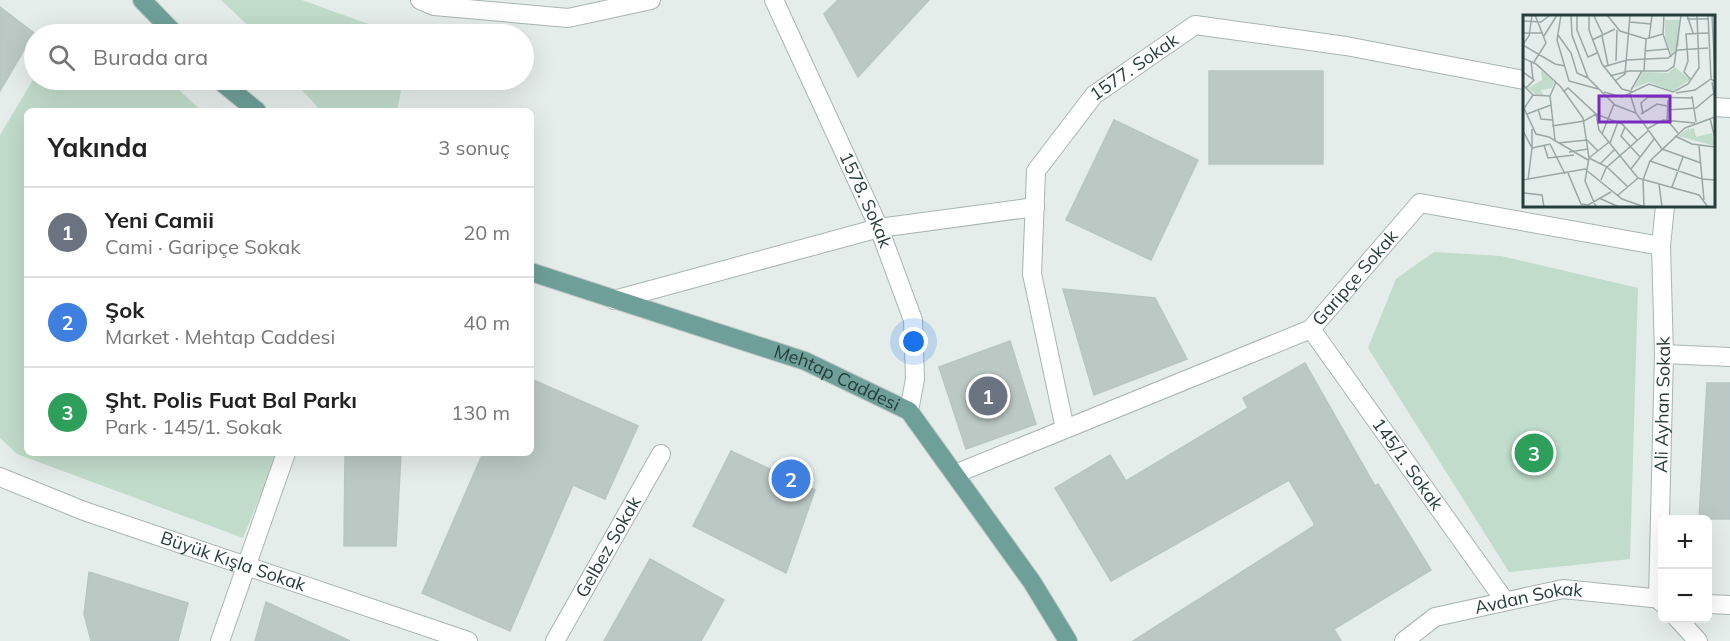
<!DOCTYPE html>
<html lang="tr">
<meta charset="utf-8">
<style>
:root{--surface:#fff;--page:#f2f2f2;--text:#222;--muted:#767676;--line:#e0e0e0;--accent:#d93025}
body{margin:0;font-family:Mulish,sans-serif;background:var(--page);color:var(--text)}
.controls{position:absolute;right:18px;bottom:18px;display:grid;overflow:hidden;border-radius:9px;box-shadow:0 6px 24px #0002}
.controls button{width:54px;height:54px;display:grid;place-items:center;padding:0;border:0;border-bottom:2px solid var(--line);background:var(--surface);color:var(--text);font:30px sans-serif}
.you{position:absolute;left:914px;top:342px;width:21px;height:21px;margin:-15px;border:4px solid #fff;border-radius:50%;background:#1a73e8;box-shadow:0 0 0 9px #1a73e833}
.badge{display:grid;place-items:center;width:39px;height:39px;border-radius:50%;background:var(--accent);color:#fff;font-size:20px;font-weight:700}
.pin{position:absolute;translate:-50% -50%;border:3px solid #fff;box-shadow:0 2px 6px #0006}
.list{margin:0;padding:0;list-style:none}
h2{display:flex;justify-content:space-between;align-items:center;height:78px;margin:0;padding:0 24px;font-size:26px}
h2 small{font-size:20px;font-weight:400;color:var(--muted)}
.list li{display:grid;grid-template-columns:39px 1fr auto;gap:18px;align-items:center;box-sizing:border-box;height:90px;padding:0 24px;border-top:2px solid var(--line)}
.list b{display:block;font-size:22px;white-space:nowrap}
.list p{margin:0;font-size:20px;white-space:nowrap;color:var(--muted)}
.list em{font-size:20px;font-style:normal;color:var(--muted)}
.icon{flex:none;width:33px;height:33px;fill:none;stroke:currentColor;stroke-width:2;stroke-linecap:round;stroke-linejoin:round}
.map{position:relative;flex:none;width:1730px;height:641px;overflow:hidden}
.search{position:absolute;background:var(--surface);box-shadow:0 6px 24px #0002;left:24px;top:24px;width:510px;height:66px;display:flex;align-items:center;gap:15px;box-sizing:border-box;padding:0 21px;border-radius:33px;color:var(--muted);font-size:22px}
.panel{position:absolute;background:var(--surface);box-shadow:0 6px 24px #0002;left:24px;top:108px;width:510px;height:348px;border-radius:9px}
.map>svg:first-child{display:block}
.green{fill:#c1dccb}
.building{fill:#bbc8c4;stroke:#b8c6c2;stroke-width:1.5}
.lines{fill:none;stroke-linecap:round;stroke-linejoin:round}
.minor-casing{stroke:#a8b5b2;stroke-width:20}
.major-casing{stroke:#c2c9c8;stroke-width:20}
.minor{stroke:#fff;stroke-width:18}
.major{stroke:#6e9f98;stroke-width:18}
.labels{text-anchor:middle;stroke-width:5;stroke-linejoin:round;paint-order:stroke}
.street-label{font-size:18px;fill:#263e3a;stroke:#f6faf8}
.inset-road{fill:none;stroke:#99a7a4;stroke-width:1.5}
.view{fill:#7b2cbf;fill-opacity:0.15;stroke:#7b2cbf;stroke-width:3}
.inset-edge{fill:none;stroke:#263e3a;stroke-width:3}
</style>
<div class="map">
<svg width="1730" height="641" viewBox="0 0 1730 641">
<rect width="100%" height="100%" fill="#e5edeb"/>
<!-- green -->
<path class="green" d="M221,0H302L396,34H257Z
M34,78L168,80L202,111H27V453H278L243,538L17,454L0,438V135Z
M293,80H403L397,111H321Z
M1434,252L1501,256L1638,288L1630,559L1509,572L1368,348L1396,279Z"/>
<!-- building -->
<path class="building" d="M838,0H929L858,77L824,14Z
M0,7L34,33L0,91Z
M1209,71H1323V164H1209Z
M1114,120L1198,160L1151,260L1066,220Z
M1063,289L1155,298L1187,359L1094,395Z
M1010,341L1036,424L966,449L939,367Z
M1305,363L1375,486L1378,484L1431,570L1334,629L1341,641H1133L1314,526V523L1289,480L1111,581L1055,488L1110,455L1126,481L1248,408L1243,398Z
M531,379L638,426L605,499L573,485L510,631L422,593L483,453H531Z
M1707,383H1730V519H1699Z
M731,451L815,490L786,573L693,526Z
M345,453H401L396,546H344Z
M650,559L724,600L701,641H604Z
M89,572L188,603L178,641H91L84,614Z
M266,602L350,641H255Z"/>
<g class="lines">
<defs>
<g id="minor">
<path d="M420,0L434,6L568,18L651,0"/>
<path id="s1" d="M774,0L879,228L913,320L915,379L909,411"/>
<path d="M1714,107L1730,108"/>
<path d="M614,300L879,228L1035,207"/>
<path id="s2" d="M1311,329L1505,601"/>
<path d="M1664,354L1730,357"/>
<path id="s3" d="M1065,429L1032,274L1036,171L1094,95L1195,25L1346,46L1524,80"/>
<path id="s4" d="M955,474L1311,329L1420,203L1661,246"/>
<path id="s5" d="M0,477L84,511L468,641"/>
<path id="s6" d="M1662,603L1658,599L1664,354L1661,246L1665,206"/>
<path d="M1708,604L1730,605"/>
<path d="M1677,618L1698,641"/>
<path d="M220,641L286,453"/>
<path id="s7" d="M555,641L661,454"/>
<path id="s8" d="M1404,641L1435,617L1563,589L1662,599"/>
</g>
<g id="major">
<path d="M142,0L175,34"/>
<path d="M219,80L257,111"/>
<path id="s9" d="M531,272L805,361L909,411L1032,582L1068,641"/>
</g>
</defs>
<!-- minor casing -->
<use href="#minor" class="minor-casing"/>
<!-- major casing -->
<use href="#major" class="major-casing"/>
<!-- minor -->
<use href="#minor" class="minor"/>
<!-- major -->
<use href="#major" class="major"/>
</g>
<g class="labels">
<!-- street labels -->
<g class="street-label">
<text dy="6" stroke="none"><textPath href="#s3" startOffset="406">1577. Sokak</textPath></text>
<text dy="6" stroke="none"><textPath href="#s1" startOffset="220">1578. Sokak</textPath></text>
<text dy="6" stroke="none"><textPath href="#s4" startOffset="452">Garipçe Sokak</textPath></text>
<text dy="6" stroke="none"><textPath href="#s9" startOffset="324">Mehtap Caddesi</textPath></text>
<text dy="6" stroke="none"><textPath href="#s6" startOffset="200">Ali Ayhan Sokak</textPath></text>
<text dy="6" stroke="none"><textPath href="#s2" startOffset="166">145/1. Sokak</textPath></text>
<text dy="6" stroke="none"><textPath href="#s7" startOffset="108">Gelbez Sokak</textPath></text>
<text dy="6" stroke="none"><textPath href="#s5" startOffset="248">Büyük Kışla Sokak</textPath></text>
<text dy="6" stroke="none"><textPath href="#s8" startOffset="135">Avdan Sokak</textPath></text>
</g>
</g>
<!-- overview -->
<g transform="translate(1523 15)">
<rect width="192" height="192" fill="#e5edeb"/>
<path d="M142,5H157L156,30L149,40L142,22ZM152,52L167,65L149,76L126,67L111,73L120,57L145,58ZM18,55L31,67L29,73L18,75L20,80L12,79L5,73L19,65ZM166,113L168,123L167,114L171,113L173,122L189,118L192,131L155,121Z" fill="#c1dccb"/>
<path class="inset-road" d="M38,0L34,25L46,66L75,74M48,0L49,20L65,63L92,90L113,98L139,134M54,0V15L65,42L74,38M66,0V15L79,49L99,74L110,77M84,0L97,16L123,24L140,19M141,0L140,19L148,42M164,0L170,18M185,0L188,64M189,0L192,60M71,1L80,20M164,4H186M0,6L18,7L27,0M107,7L128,9M0,18H20M35,20L48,38L54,58L65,63M21,21L34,0M79,21L85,50M126,24L129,0M69,25L92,14M0,29L6,21L9,0M0,30L32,49L42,51M122,36L145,34M0,43L13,49L38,72L60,103L66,143L62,166L73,192M8,46L10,64M93,46L94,15M11,47L23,28L12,0M80,52L104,45L145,43L155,35L185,33M121,56L123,24M0,57L11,65L3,73M87,61L106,56H144L151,51L158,0M168,65L161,57L165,46L163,19L185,18M92,66L102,59L107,0M189,67L192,86M0,70L10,80L27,81M108,75L119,56M41,76L45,73L73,99L76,115L115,163M81,77L99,82L126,69L150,77L165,69L176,53L174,0M153,78L172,75L188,64L192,67M107,79L113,98M169,81L173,107M145,85L144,105L155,118M0,91L13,119L26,122L65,145M15,94L18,104L29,105M0,95L10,80M144,95L173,93L191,78M4,99L28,90M118,99L134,89L144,91M120,99L118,88L125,82L170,83M187,103L192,124M29,111L61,106L73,99L99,109L114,125M102,112L98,121L117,142M9,114V133L27,129L42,159M124,114L140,105L172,108M0,116L9,133L5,165M79,119L91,89M152,121L169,129L192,132M32,125L27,81L33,67M86,127L66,143L84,152L105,172M35,128L64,125L75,136M87,128L95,107M21,130L25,143L51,140M176,131L181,185M139,134L178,148M46,137L65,134M127,146L179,164L192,165M77,149L92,134M108,154L131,124M45,158L58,189L65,190L88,177M0,165L62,154L99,184L122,192M78,165L83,153L125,116M136,169L139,192M149,172L160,142M0,178L19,180L21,192M94,181L115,163L176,180L185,192M76,183L96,192M121,191L120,165L127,146L162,113L192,102"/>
<path class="view" d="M76,81H147V107H76Z"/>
<rect width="192" height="192" class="inset-edge"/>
</g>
</svg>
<div class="controls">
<button>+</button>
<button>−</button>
</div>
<div class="you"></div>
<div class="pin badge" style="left:988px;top:396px;background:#6b7280">1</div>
<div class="pin badge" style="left:791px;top:479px;background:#3f7fe0">2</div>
<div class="pin badge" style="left:1534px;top:453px;background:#2e9e5b">3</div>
<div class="search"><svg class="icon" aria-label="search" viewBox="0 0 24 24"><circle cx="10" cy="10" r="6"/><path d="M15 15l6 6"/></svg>Burada ara</div>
<section class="panel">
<h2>Yakında<small>3 sonuç</small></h2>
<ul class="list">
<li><span class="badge" style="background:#6b7280">1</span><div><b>Yeni Camii</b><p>Cami · Garipçe Sokak</p></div><em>20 m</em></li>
<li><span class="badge" style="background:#3f7fe0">2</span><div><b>Şok</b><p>Market · Mehtap Caddesi</p></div><em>40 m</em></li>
<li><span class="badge" style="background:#2e9e5b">3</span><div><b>Şht. Polis Fuat Bal Parkı</b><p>Park · 145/1. Sokak</p></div><em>130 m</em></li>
</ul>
</section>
</div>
